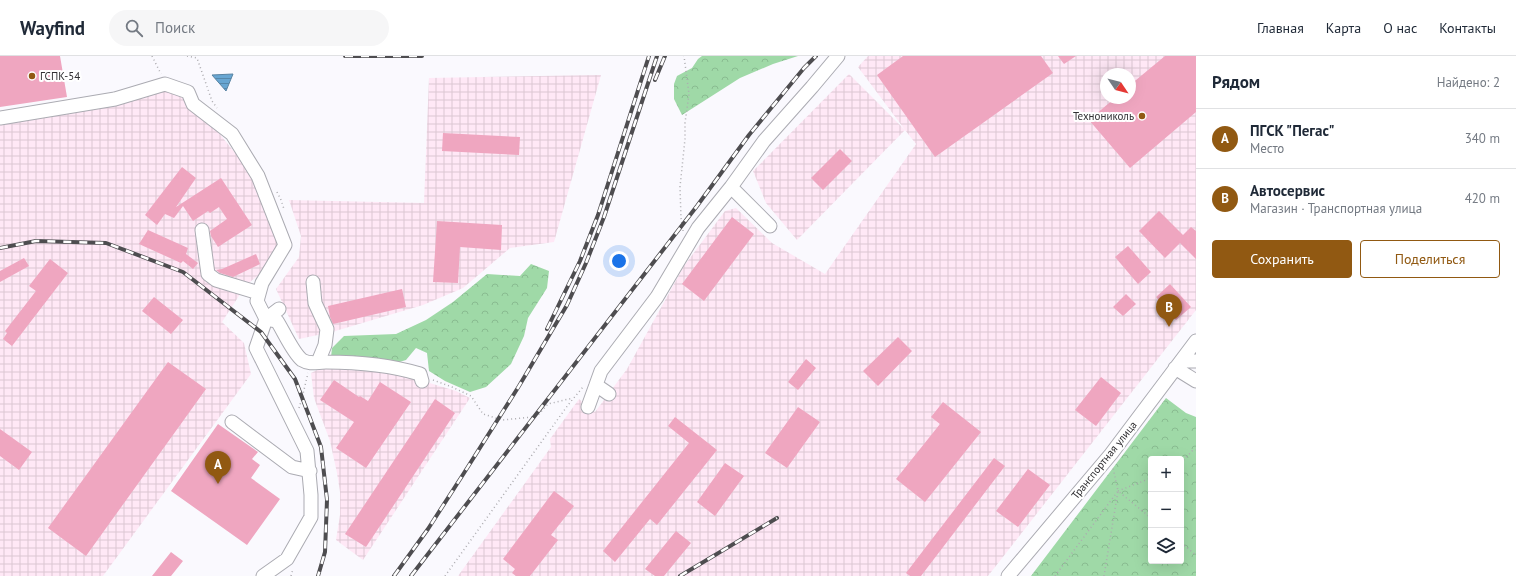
<!DOCTYPE html>
<html lang="ru">
<meta charset="utf-8">
<style>
:root{--surface:#fff;--page:#f6f6f7;--text:#1f2937;--muted:#747a83;--line:#e0e1e3;--accent:#915912}
body{margin:0;font-family:"PT Sans",sans-serif;background:var(--page);color:var(--text)}
.controls{position:absolute;right:12px;bottom:12px;display:grid;overflow:hidden;border-radius:4px;box-shadow:0 4px 16px #0002}
.controls button{width:36px;height:36px;display:grid;place-items:center;padding:0;border:0;border-bottom:1px solid var(--line);background:var(--surface);color:var(--text);font:20px sans-serif}
.compass{position:absolute;left:1100px;top:12px;width:36px;height:36px;border-radius:50%;background:var(--surface);box-shadow:0 4px 16px #0002;rotate:125deg}
.you{position:absolute;left:619px;top:205px;width:14px;height:14px;margin:-10px;border:3px solid #fff;border-radius:50%;background:#1a73e8;box-shadow:0 0 0 6px #1a73e833}
.badge{display:grid;place-items:center;width:26px;height:26px;border-radius:50%;background:var(--accent);color:#fff;font-size:13px;font-weight:700}
.pin{position:absolute;translate:-50% -33px;filter:drop-shadow(0 1px 2px #0008)}
.pin::after{content:'';position:absolute;top:21px;width:14px;height:12px;background:inherit;clip-path:polygon(0 0,100% 0,50% 100%)}
.list{margin:0;padding:0;list-style:none}
h2{display:flex;justify-content:space-between;align-items:center;height:52px;margin:0;padding:0 16px;font-size:17px}
h2 small{font-size:13px;font-weight:400;color:var(--muted)}
.list li{display:grid;grid-template-columns:26px 1fr auto;gap:12px;align-items:center;box-sizing:border-box;height:60px;padding:0 16px;border-top:1px solid var(--line)}
.list b{display:block;font-size:15px;white-space:nowrap}
.list p{margin:0;font-size:13px;white-space:nowrap;color:var(--muted)}
.list em{font-size:13px;font-style:normal;color:var(--muted)}
.actions{display:flex;gap:8px;padding:12px 16px}
.actions a{flex:1;padding:9px 0;border:1px solid var(--accent);border-radius:4px;text-align:center;font-size:14px;color:var(--accent)}
.actions .main{background:var(--accent);color:#fff}
.icon{flex:none;width:22px;height:22px;fill:none;stroke:currentColor;stroke-width:2;stroke-linecap:round;stroke-linejoin:round}
.map{position:relative;flex:none;width:1196px;height:520px;overflow:hidden}
header{display:flex;align-items:center;gap:24px;box-sizing:border-box;height:56px;padding:0 20px;background:var(--surface);border-bottom:1px solid var(--line)}
header strong{font-size:19px}
nav{display:flex;gap:22px;margin-inline-start:auto;font-size:14px}
.search{width:280px;height:36px;background:var(--page);display:flex;align-items:center;gap:10px;box-sizing:border-box;padding:0 14px;border-radius:22px;color:var(--muted);font-size:15px}
main{display:flex}
aside{flex:1;background:var(--surface)}
.map>svg:first-child{display:block}
.industrial{fill:url(#industrial-grid);fill-rule:evenodd}
.forest{fill:url(#forest-crowns);fill-rule:evenodd}
.water{fill:url(#water-rules);stroke:#5883a2}
.building{fill:#efa6c0}
.lines{fill:none;stroke-linecap:round;stroke-linejoin:round}
.minor-casing{stroke:#ababb2;stroke-width:15}
.path{stroke:#acabaf;stroke-width:1.5;stroke-dasharray:1 3;stroke-linecap:butt}
.minor{stroke:#fff;stroke-width:13}
.rail-casing{stroke:#4e4d50;stroke-width:4}
.rail{stroke:#fff;stroke-width:2.5;stroke-dasharray:8;stroke-linecap:butt}
.poi-dot{fill:#915912;stroke:#fff;stroke-width:1.5}
.labels{text-anchor:middle;stroke-width:4;stroke-linejoin:round;paint-order:stroke}
.poi-label{font-size:11px;fill:#313033;stroke:#fff;text-anchor:start}
.street-label{font-size:11px;fill:#313033;stroke:#fff}
</style>
<header>
<strong>Wayfind</strong>
<div class="search"><svg class="icon" aria-label="search" viewBox="0 0 24 24"><circle cx="10" cy="10" r="6"/><path d="M15 15l6 6"/></svg>Поиск</div>
<nav><a>Главная</a><a>Карта</a><a>О нас</a><a>Контакты</a></nav>
</header>
<main>
<div class="map">
<svg width="1196" height="520" viewBox="0 0 1196 520">
<defs>
<pattern id="industrial-grid" width="8" height="8" patternUnits="userSpaceOnUse"><rect width="8" height="8" fill="#ffe8f6"/><path d="M0 4h8M4 0v8" fill="none" stroke="#dbc7d3"/></pattern>
<pattern id="forest-crowns" width="20" height="18" patternUnits="userSpaceOnUse"><rect width="20" height="18" fill="#9fd9a7"/><path d="M2 6a3 3 0 1 1 6 0M12 15a3 3 0 1 1 6 0" fill="none" stroke="#89bb90"/></pattern>
<pattern id="water-rules" width="6" height="5" patternUnits="userSpaceOnUse"><rect width="6" height="5" fill="#68a6d2"/><path d="M0 2.5h6" fill="none" stroke="#5688ab"/></pattern>
</defs>
<rect width="100%" height="100%" fill="#faf9fe"/>
<!-- industrial -->
<path class="industrial" d="M868,0H1196V254L988,520H458L551,391L550,383L579,343L595,356L627,313L684,210L725,155L736,152L772,187L825,218L916,88L905,74L797,184L766,147L753,115L849,18L905,74L858,11ZM1106,18H1130V42H1106Z
M601,19L554,186L510,192L463,232L423,249L332,276L299,283L276,233L299,201L301,180L289,144L424,147L429,22Z
M168,25L197,50L274,145L281,194L268,212L246,229L222,266L244,287L251,318L103,520H0V60L98,45Z
M344,310L390,315L456,335L470,342L363,504L336,484L340,459V436L337,417L330,385L314,342L311,317L319,313Z"/>
<!-- forest -->
<path class="forest" d="M702,0H798L773,8L740,22L682,59L674,43V28L677,20L692,12L698,3Z
M531,208L549,215L547,232L528,262L524,280L511,308L486,331L470,336L445,325L429,315L427,297L416,292L406,304L396,307L331,301L332,292L344,280L396,278L426,264L453,246L487,218L520,220Z
M1166,342L1186,357L1196,361V520H1031ZM1151,403H1181V505H1151Z"/>
<!-- water -->
<path class="water" d="M233,18L226,35L212,19Z"/>
<!-- building -->
<path class="building" d="M0,0H60L67,41L0,51Z
M903,0H1041L1053,17L935,101L877,19Z
M1058,0H1076L1064,8Z
M1165,0H1196V56L1130,112L1089,64L1115,42H1130V29Z
M443,77L520,81L519,99L442,95Z
M840,93L852,105L823,134L811,122Z
M182,111L196,122L176,151L221,122L252,169L218,191L211,180L210,175L227,163L219,151L210,157L208,155L193,165L183,150L174,162L165,158L157,169L145,159Z
M1159,155L1183,179L1191,171L1196,175V203L1180,187L1165,202L1139,175Z
M732,161L754,178L704,245L682,228Z
M437,165L502,169L501,194L460,191L458,227L433,226Z
M148,174L188,192L186,198L198,207L193,213L183,205L181,207L139,188Z
M1128,190L1151,216L1138,228L1115,201Z
M256,198L260,208L233,221L220,217L216,214L222,213Z
M24,202L29,210L0,226V215Z
M50,203L68,217L12,290L3,283L7,277L5,275L36,235L29,230Z
M1170,228L1191,251L1176,264L1156,241Z
M402,233L406,251L333,268L330,261L328,250Z
M1126,238L1136,248L1123,260L1113,251Z
M154,241L183,264L171,278L142,255Z
M898,281L912,295L878,330L863,315Z
M806,303L816,312L798,334L788,326Z
M168,306L206,333L86,500L48,472Z
M1101,321L1121,337L1096,370L1075,354Z
M334,324L359,341L360,340L368,345L380,326L411,346L366,412L336,392L354,366L320,344Z
M435,343L455,357L366,491L345,478Z
M943,346L981,376L925,446L896,423L940,368L931,361Z
M798,351L820,366L787,412L765,397Z
M675,361L717,394L657,469L650,463L615,506L603,495L689,387L668,370Z
M218,368L258,396L252,403L260,409L251,422L280,443L247,489L171,435Z
M0,373L32,396L19,414L0,400Z
M994,402L1005,410L921,520H910L906,517Z
M725,407L744,420L715,460L697,446Z
M1028,413L1050,429L1018,471L996,455Z
M554,435L574,450L551,479L558,484L530,520H516L512,517L515,513L503,503Z
M676,475L691,487L664,520H655L645,513Z
M171,496L183,505L171,520H152Z"/>
<g class="lines">
<defs>
<path id="minor" d="M0,62L115,43L165,28L188,36L193,48L232,78L258,120L285,189L262,227L257,245L266,263L256,292L307,395L311,439V461L287,503L263,520
M731,131L770,170
M202,174L208,218L216,224L259,237
M313,226L315,247L327,273L325,289L318,306
M266,263L277,265C284,276 293,297 302,304C310,309 317,306 326,306C358,306 390,309 420,318L422,325
M266,263L279,253
M1181,305H1196
M1175,312L1196,325
M596,329L609,338
M588,351L601,315L657,241L698,172L731,131L764,85L812,31L838,0
M232,366L292,411L310,415
M1008,520L1111,398L1196,285"/>
</defs>
<!-- minor casing -->
<use href="#minor" class="minor-casing"/>
<!-- path -->
<path class="path" d="M152,0L161,18
M187,0L197,2L212,45L217,52
M277,136L281,144L284,153
M683,175L681,162L680,131L685,83V67L689,38L684,0
M433,324L452,331L471,340L483,358L502,364L533,361L539,358L548,348L573,342
M299,352L302,342L308,317
M1181,407L1192,395L1196,394
M1118,435L1151,422
M1181,487L1196,499
M291,520L293,513
M445,520L568,349L583,331
M1055,520L1118,435L1151,462
M1104,520L1118,435L1113,412"/>
<!-- minor -->
<use href="#minor" class="minor"/>
<defs>
<path id="rail" d="M345,0H422
M655,24L665,0
M0,192L36,185L106,187L183,216L261,276L295,323L321,391L327,444L325,496L318,520
M547,273L580,205L598,159L649,0
M394,520L428,473L464,417L519,330L567,249L586,207L604,161L657,0
M411,520L697,150L749,79L804,12L816,0
M680,520L777,462"/>
</defs>
<!-- rail casing -->
<use href="#rail" class="rail-casing"/>
<!-- rail -->
<use href="#rail" class="rail"/>
</g>
<!-- markers -->
<g class="poi-dot">
<circle cx="32" cy="20" r="4"/>
<circle cx="1142" cy="60" r="4"/>
</g>
<g class="labels">
<!-- poi labels -->
<g class="poi-label">
<text x="40" y="24">ГСПК-54</text>
<text x="1134" y="64" text-anchor="end">Технониколь</text>
</g>
<!-- street labels -->
<g class="street-label">
<text transform="translate(1104 404) rotate(-51)" y="4">Транспортная улица</text>
</g>
</g>
</svg>
<div class="controls">
<button>+</button>
<button>−</button>
<button><svg class="icon" aria-label="layers" viewBox="0 0 24 24"><path d="M12 4l9 5-9 5-9-5zM3 14l9 5 9-5"/></svg></button>
</div>
<svg class="compass" viewBox="-18 -18 36 36"><path d="M0-13l5 13h-10z" fill="#e53935"/><path d="M0 13l5-13h-10z" fill="#747a83"/></svg>
<div class="you"></div>
<div class="pin badge" style="left:218px;top:428px">A</div>
<div class="pin badge" style="left:1169px;top:271px">B</div>
</div>
<aside>
<h2>Рядом<small>Найдено: 2</small></h2>
<ul class="list">
<li><span class="badge">A</span><div><b>ПГСК &quot;Пегас&quot;</b><p>Место</p></div><em>340 m</em></li>
<li><span class="badge">B</span><div><b>Автосервис</b><p>Магазин · Транспортная улица</p></div><em>420 m</em></li>
</ul>
<div class="actions"><a class="main">Сохранить</a><a>Поделиться</a></div>
</aside>
</main>
